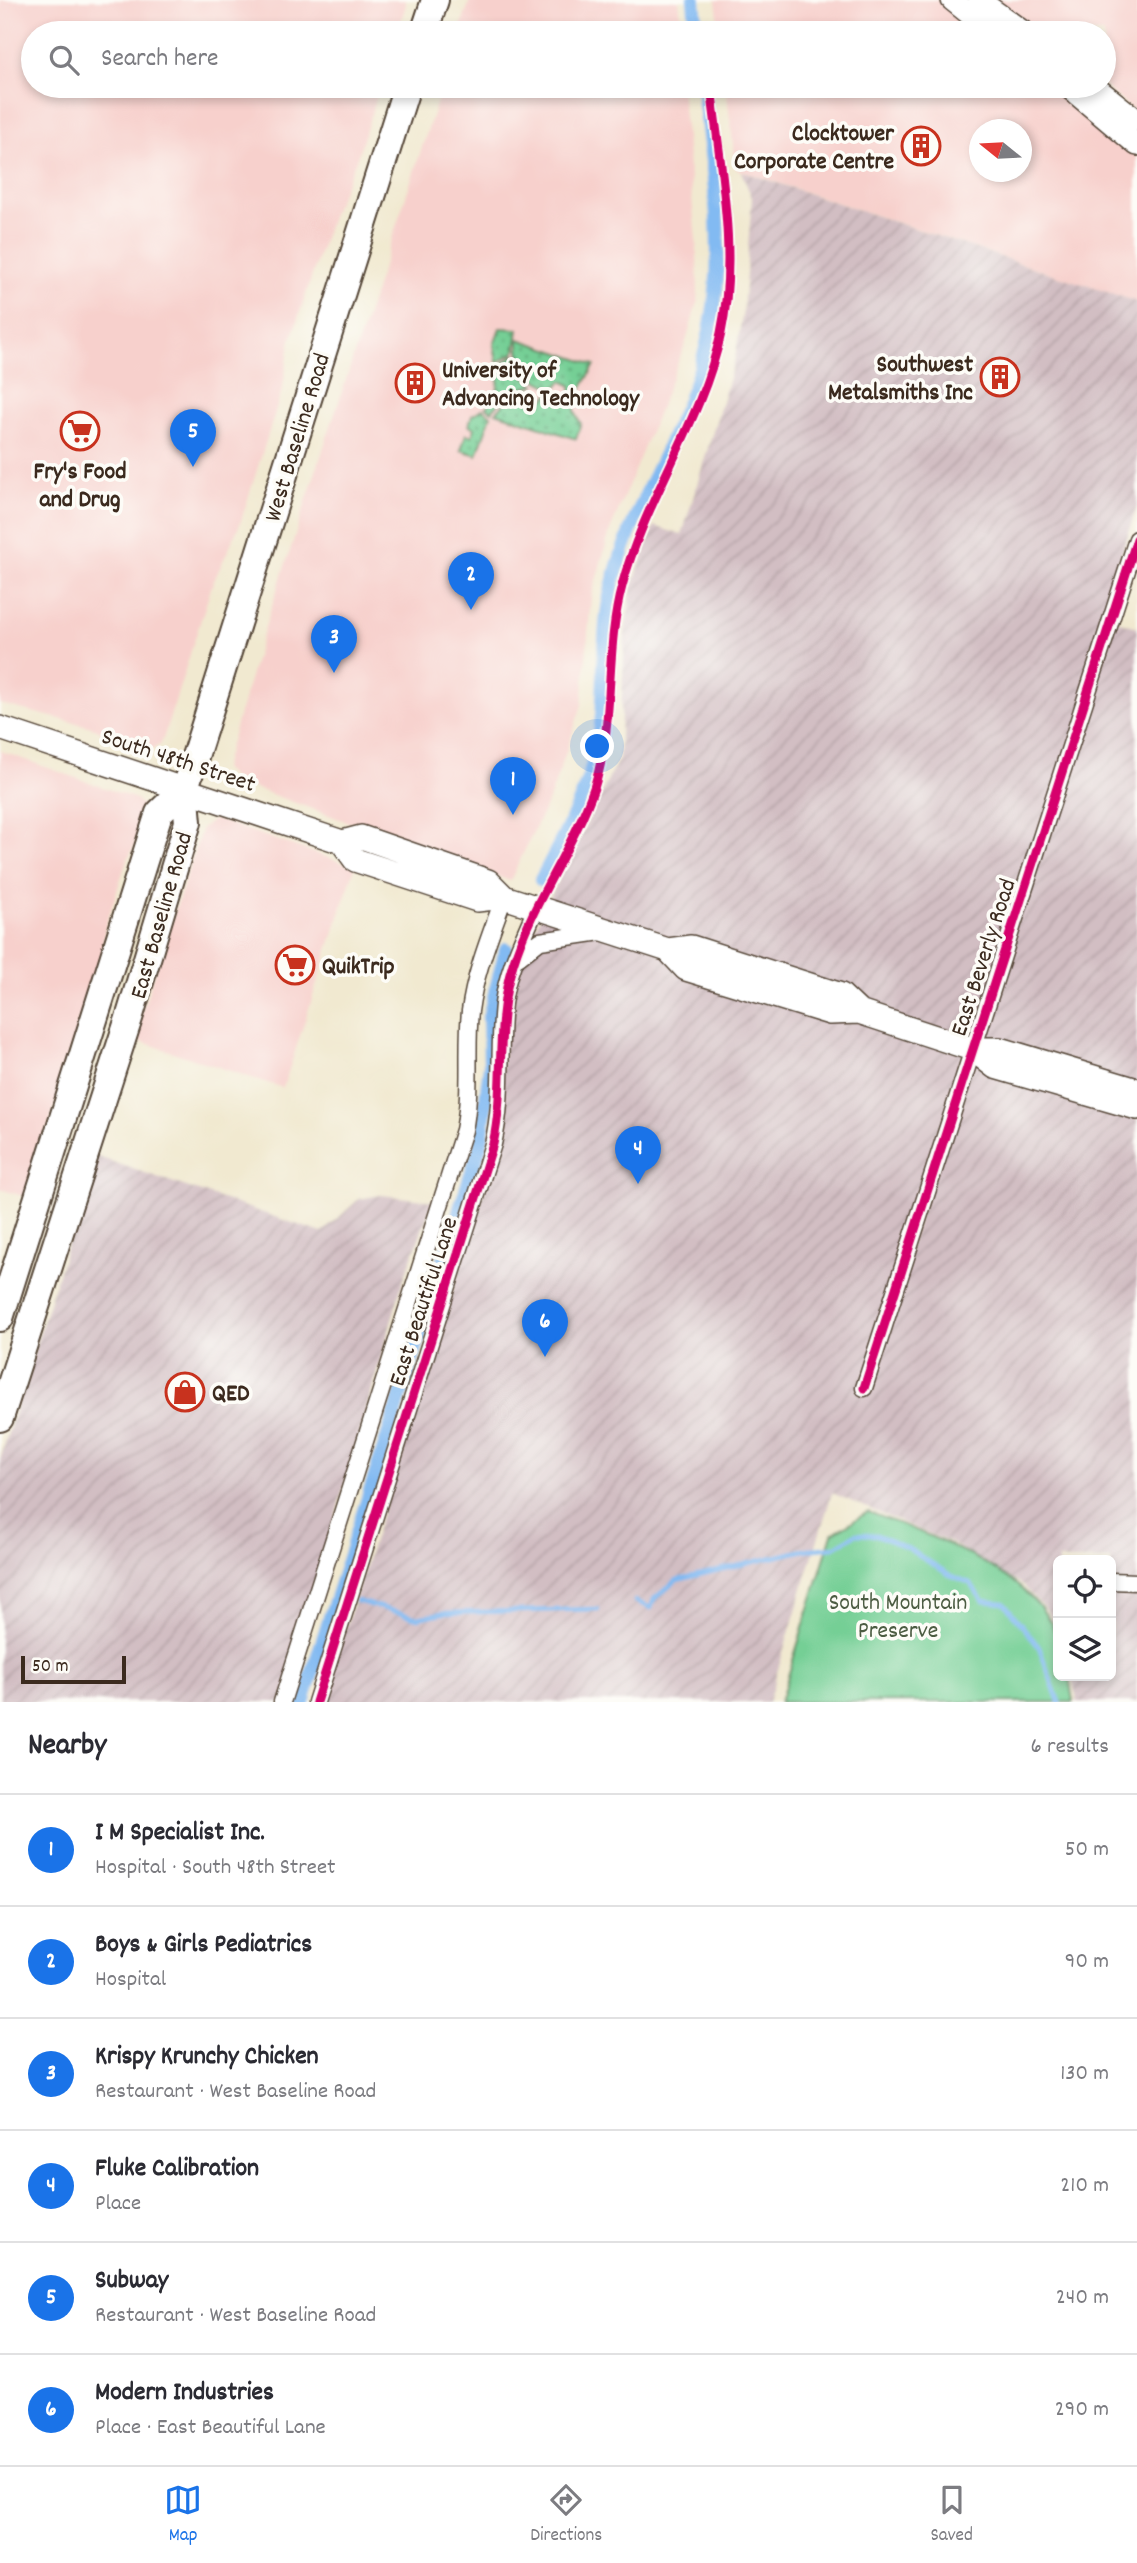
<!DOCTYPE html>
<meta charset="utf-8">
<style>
:root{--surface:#fff;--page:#f2f2f3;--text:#2b2b33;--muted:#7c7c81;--line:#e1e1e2;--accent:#1a73e8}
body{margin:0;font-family:Dekko,sans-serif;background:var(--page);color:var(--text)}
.controls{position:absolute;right:21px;bottom:21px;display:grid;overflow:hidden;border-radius:10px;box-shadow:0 4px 10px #0003}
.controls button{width:63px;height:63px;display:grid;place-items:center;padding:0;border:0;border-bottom:2px solid var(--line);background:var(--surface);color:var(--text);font:35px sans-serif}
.compass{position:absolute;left:969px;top:119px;width:63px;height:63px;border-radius:50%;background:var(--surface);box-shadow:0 4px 10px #0003;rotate:288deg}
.scale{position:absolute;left:21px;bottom:18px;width:105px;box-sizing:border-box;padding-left:7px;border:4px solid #3b2a1e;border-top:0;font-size:19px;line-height:24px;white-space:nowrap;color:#3b2a1e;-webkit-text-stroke:5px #fdfcf7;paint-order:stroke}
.you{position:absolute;left:598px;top:747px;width:24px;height:24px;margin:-18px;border:5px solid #fff;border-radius:50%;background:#1a73e8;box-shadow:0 0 0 10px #1a73e833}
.badge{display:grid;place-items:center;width:46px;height:46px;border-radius:50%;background:var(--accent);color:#fff;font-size:23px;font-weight:700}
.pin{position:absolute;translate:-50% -58px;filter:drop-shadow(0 2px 4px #0008)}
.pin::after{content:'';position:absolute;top:37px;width:24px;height:21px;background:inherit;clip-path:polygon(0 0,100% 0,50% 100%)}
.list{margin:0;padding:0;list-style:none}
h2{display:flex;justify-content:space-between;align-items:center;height:91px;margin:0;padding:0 28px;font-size:30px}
h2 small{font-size:23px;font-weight:400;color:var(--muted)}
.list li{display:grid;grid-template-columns:46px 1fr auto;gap:21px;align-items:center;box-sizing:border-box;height:112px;padding:0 28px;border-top:2px solid var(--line)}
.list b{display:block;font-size:26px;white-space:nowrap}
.list p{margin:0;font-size:23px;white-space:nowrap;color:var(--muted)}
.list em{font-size:23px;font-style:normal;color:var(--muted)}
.icon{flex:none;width:38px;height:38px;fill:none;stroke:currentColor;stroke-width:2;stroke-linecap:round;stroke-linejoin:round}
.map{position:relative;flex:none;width:1137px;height:1702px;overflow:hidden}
.search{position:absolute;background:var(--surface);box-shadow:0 4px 10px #0003;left:21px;right:21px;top:21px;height:77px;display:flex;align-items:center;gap:18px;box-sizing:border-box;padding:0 24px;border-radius:38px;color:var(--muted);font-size:26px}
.sheet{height:763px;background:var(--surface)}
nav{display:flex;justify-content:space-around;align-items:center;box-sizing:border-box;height:98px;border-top:2px solid var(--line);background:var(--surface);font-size:19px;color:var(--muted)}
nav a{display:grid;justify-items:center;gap:4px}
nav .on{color:var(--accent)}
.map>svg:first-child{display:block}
.built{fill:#f7d0cc;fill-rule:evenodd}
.industrial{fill:url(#industrial-furrows);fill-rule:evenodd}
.grass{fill:url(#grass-dots);stroke:#587c5a;stroke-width:2}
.park{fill:#75cf95;stroke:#587c5a;stroke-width:2}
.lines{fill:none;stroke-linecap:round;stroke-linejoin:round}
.stream{stroke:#82baf2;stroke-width:4.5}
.canal{stroke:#82baf2;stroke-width:14}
.minor-casing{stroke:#564739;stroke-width:19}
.tertiary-casing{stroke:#564739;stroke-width:24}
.secondary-casing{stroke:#564739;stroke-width:26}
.primary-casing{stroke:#564739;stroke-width:30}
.minor{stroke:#fff;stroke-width:16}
.tertiary{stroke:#fff;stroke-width:21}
.secondary{stroke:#fff;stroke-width:23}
.primary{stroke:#fff;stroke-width:26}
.cycleway-casing{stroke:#fdfcf7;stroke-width:13}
.cycleway{stroke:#d6006c;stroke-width:9}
.labels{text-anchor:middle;stroke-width:7;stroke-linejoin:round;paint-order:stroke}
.poi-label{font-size:24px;font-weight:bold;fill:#3b2a1e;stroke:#fdfcf7;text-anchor:start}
.street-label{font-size:24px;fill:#3b2a1e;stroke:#fdfcf7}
.park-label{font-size:24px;fill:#4c5c42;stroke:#fdfcf7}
</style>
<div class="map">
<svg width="1137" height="1702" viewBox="0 0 1137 1702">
<defs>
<pattern id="industrial-furrows" width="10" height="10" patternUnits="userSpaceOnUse" patternTransform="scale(1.75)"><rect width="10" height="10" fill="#d2bec3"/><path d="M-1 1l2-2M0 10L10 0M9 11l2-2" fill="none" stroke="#b5a3a7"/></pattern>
<pattern id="grass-dots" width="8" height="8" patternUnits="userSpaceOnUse" patternTransform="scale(1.75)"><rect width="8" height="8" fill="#75cf95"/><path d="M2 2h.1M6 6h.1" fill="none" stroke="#61a879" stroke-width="1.8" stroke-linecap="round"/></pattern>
</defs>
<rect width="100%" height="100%" fill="#fdfcf7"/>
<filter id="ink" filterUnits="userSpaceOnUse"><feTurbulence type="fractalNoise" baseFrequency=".0143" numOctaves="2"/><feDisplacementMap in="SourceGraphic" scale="14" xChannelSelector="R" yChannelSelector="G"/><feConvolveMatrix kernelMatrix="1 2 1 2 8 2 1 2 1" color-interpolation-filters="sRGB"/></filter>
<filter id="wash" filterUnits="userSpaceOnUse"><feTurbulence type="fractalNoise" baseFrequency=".00686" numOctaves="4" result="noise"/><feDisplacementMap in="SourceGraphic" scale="28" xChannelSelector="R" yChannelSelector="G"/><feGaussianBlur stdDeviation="1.57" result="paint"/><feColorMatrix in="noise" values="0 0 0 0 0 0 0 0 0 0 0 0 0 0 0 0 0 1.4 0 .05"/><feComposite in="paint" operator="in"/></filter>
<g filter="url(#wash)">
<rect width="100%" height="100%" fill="#f1e9d0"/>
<!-- built -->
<path class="built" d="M0,0H405L406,5L397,33H33V86H380L357,158L332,214L290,343L283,387L240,524L212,585L164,736L160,745L150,750L138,748L92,727L0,704Z
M470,0H679L682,28L676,26V33H459Z
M716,0H946L984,33H720Z
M984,0H1137V114L1104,86V33H1032Z
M442,86H681L697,249L698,300L685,345L610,531L591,598L582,705L551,795L510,881L235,781L223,768L264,630Z
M726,86H1061L1137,151V302L736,169ZM979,130H1021V172H979Z
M0,751L136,799L147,811V818L126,863L105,928L100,968L26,1197L0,1189Z
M215,819L355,867L283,1088L133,1039L202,828Z"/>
<!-- industrial -->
<path class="industrial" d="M741,171L1137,302V506L1086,667L1094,671L1111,619L1137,627V1702H1077L1072,1676H1111V1560H1058V1637L1049,1613L1023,1586L953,1544L832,1493L768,1702H322L495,1158L507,999L517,964L619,758L625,632L632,587L654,526L682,535L735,358L743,311L752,198ZM999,969L858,1410L963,1076Z
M95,1156L322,1233L359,1199L381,1195L433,1201L403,1281L282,1702H0V1459Z"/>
<!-- grass -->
<path class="grass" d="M500,328L518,329L515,352L497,362L494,344Z
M519,339L595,365L577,396L571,394V385L562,381L555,388C529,380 517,366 519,339Z
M515,355L523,375L535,385L509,391L492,411L486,407C499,395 500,383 498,366Z
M533,389L534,397L545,399L550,392L575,401V412L581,424L576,439L496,412L516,391Z
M483,409L491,415L477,455L461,450L466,434L472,436L475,428L469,425L472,415Z"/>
<!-- park -->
<path class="park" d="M868,1512C923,1532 1047,1577 1058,1643C1060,1653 1058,1665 1058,1676H1069L1073,1702H780L832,1534Z"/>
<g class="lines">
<!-- stream -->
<path class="stream" d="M357,1601L418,1618L441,1613L598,1609
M635,1601L651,1608L654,1599L677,1580L804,1550L834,1547L856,1534L877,1535L907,1548L950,1575L970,1583L983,1601L1004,1603L1039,1647L1059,1702"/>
<!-- canal -->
<path class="canal" d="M694,0L697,33
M541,880C566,833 591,787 600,733C607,688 601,640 610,596C626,521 669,455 695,384C733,280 715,192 703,86
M303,1702L481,1143L490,1065L489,1017L506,949"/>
</g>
</g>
<g filter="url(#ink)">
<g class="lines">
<defs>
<path id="minor" d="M518,958L540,941L601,932
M864,1388L1137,539
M1111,1581L1137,1582
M282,1702L464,1130C472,1090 466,1051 470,1011C475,972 491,934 504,897
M316,1702L493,1144C504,1098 498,1052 503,1004C507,970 523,939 536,908"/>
<path id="tertiary" d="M952,0L993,33
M979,0L1025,33
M1067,86L1137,145
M1094,86L1137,120"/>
<path id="secondary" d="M0,728L342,842L361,837L488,881L504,897
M342,842L355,860L477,900L504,897L668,950L691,947L841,995L859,1012
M668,950L686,969L830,1013L859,1012L972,1049H1000L1137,1090
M972,1049L995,1067L1137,1108"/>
<path id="primary" d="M424,33L435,0
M0,1318L159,813L185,788
M0,1418L131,1012L188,822L185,788L407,86"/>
</defs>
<!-- minor casing -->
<use href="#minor" class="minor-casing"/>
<!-- tertiary casing -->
<use href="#tertiary" class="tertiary-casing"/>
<!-- secondary casing -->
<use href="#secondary" class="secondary-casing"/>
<!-- primary casing -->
<use href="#primary" class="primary-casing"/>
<!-- minor -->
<use href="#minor" class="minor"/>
<!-- tertiary -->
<use href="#tertiary" class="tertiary"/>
<!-- secondary -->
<use href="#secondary" class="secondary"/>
<!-- primary -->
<use href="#primary" class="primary"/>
<defs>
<path id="cycleway" d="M864,1388L1137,539
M316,1702L493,1144C506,1085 494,1022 513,964C532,902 573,848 594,788C616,721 604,652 622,586C645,498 702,422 721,333C738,253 720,167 711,86"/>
</defs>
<!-- cycleway casing -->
<use href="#cycleway" class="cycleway-casing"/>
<!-- cycleway -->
<use href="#cycleway" class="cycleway"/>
</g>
</g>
<!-- icons -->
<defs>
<symbol id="building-ring" viewBox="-11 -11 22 22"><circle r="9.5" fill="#fdfcf7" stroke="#c8321e" stroke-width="1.5"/><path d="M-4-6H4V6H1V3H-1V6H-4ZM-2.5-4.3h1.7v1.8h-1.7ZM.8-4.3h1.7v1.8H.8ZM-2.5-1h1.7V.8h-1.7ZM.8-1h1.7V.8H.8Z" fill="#c8321e"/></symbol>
<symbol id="supermarket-ring" viewBox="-11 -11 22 22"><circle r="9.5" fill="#fdfcf7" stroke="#c8321e" stroke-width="1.5"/><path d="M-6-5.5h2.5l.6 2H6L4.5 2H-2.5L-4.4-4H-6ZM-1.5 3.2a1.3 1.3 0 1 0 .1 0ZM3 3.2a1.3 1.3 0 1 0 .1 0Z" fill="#c8321e"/></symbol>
<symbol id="shop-ring" viewBox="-11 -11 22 22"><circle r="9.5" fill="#fdfcf7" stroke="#c8321e" stroke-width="1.5"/><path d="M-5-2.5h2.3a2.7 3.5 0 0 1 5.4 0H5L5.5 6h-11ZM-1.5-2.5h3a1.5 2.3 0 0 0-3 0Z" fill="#c8321e"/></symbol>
</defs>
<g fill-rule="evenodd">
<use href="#building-ring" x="899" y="124" width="44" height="44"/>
<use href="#building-ring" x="978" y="355" width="44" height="44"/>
<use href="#building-ring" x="393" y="361" width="44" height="44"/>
<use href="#supermarket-ring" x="58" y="409" width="44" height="44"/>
<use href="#supermarket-ring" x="273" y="943" width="44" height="44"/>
<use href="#shop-ring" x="163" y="1370" width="44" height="44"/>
</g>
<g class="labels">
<!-- poi labels -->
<g class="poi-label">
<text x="894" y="140" text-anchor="end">Clocktower<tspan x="894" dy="28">Corporate Centre</tspan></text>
<text x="973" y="371" text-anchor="end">Southwest<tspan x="973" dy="28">Metalsmiths Inc</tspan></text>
<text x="442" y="377">University of<tspan x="442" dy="28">Advancing Technology</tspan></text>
<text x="80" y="478" text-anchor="middle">Fry's Food<tspan x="80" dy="28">and Drug</tspan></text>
<text x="322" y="973">QuikTrip</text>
<text x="212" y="1400">QED</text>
</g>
<!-- street labels -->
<g class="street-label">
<text transform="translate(296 437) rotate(-73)" y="8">West Baseline Road</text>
<text transform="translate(179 759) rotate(18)" y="8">South 48th Street</text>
<text transform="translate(160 915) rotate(-74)" y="8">East Baseline Road</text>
<text transform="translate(982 957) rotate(-72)" y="8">East Beverly Road</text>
<text transform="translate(422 1301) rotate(-72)" y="8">East Beautiful Lane</text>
</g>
<!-- park labels -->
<g class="park-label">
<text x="898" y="1609">South Mountain<tspan x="898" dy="28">Preserve</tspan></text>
</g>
</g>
</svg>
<div class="controls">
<button><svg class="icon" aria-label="locate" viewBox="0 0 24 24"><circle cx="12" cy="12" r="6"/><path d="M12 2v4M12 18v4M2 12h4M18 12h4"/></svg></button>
<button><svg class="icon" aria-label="layers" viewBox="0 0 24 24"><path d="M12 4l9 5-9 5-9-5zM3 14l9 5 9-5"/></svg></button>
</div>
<svg class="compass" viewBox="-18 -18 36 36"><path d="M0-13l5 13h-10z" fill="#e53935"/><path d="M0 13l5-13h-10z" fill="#7c7c81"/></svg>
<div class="scale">50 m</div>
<div class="you"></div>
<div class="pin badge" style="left:513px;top:815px">1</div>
<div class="pin badge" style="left:471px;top:610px">2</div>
<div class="pin badge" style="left:334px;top:673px">3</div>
<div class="pin badge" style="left:638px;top:1184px">4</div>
<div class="pin badge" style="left:193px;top:467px">5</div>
<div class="pin badge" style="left:545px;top:1357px">6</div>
<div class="search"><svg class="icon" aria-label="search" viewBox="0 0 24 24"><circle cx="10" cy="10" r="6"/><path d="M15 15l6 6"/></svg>Search here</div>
</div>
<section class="sheet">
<h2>Nearby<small>6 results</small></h2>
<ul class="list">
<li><span class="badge">1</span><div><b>I M Specialist Inc.</b><p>Hospital · South 48th Street</p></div><em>50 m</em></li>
<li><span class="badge">2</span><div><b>Boys &amp; Girls Pediatrics</b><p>Hospital</p></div><em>90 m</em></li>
<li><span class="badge">3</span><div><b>Krispy Krunchy Chicken</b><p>Restaurant · West Baseline Road</p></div><em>130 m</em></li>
<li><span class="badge">4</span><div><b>Fluke Calibration</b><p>Place</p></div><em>210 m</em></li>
<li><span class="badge">5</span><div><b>Subway</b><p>Restaurant · West Baseline Road</p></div><em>240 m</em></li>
<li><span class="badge">6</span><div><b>Modern Industries</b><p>Place · East Beautiful Lane</p></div><em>290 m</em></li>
</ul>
</section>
<nav>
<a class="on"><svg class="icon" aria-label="map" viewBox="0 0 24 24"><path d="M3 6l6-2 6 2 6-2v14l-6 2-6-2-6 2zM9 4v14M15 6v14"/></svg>Map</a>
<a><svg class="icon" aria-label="directions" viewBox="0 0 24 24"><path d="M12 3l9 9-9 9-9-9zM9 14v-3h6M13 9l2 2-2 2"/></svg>Directions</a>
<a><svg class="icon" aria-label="saved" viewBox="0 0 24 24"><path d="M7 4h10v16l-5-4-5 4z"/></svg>Saved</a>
</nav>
